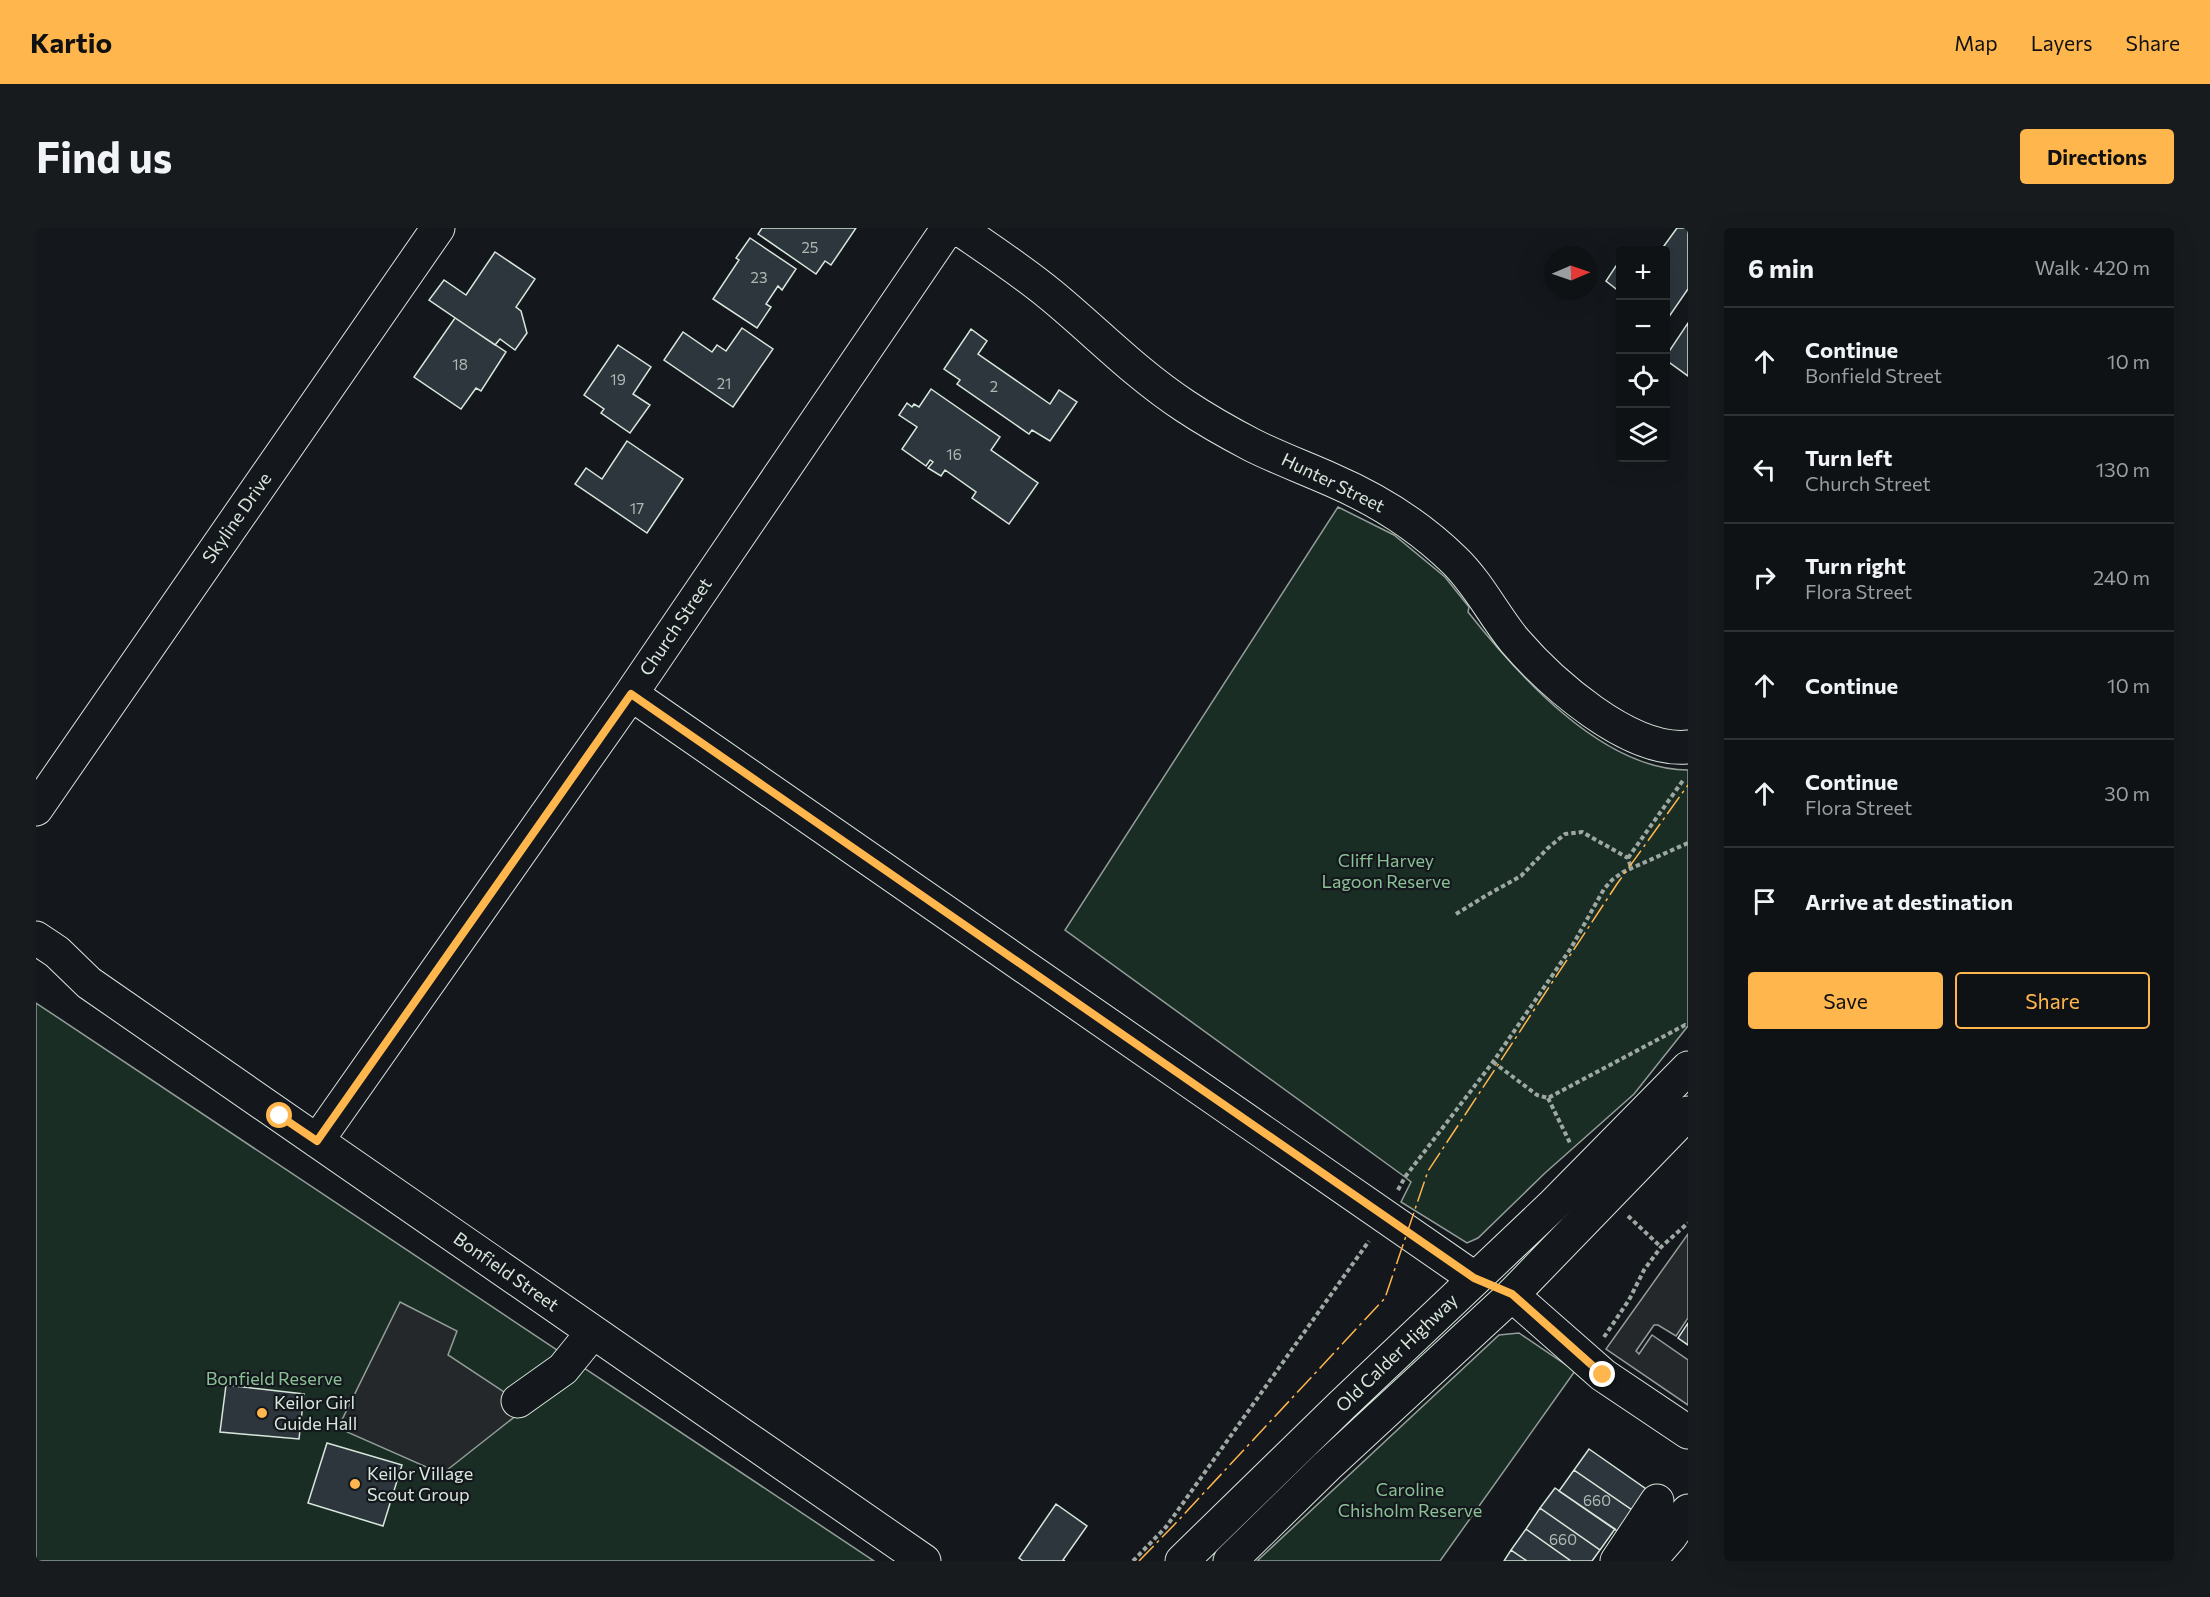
<!DOCTYPE html>
<meta charset="utf-8">
<style>
:root{--surface:#0f1215;--page:#181b1e;--text:#f1f3f6;--muted:#9b9ea0;--line:#2f3234;--accent:#ffb74d}
body{margin:0;font-family:Commissioner,sans-serif;background:var(--page);color:var(--text)}
.controls{position:absolute;right:18px;top:18px;display:grid;overflow:hidden;border-radius:6px;box-shadow:0 6px 24px #0002}
.controls button{width:54px;height:54px;display:grid;place-items:center;padding:0;border:0;border-bottom:2px solid var(--line);background:var(--surface);color:var(--text);font:30px sans-serif}
.compass{position:absolute;left:1508px;top:18px;width:54px;height:54px;border-radius:50%;background:var(--surface);box-shadow:0 6px 24px #0002;rotate:88deg}
.stop{position:absolute;width:18px;height:18px;margin:-14px;border:4px solid #ffb74d;border-radius:50%;background:#fff}
.stop.end{background:#ffb74d;border-color:#fff;box-shadow:0 2px 6px #0008}
.list{margin:0;padding:0;list-style:none}
h2{display:flex;justify-content:space-between;align-items:center;height:78px;margin:0;padding:0 24px;font-size:26px}
h2 small{font-size:20px;font-weight:400;color:var(--muted)}
.list li{display:grid;grid-template-columns:39px 1fr auto;gap:18px;align-items:center;box-sizing:border-box;height:108px;padding:0 24px;border-top:2px solid var(--line)}
.list b{display:block;font-size:22px;white-space:nowrap}
.list p{margin:0;font-size:20px;white-space:nowrap;color:var(--muted)}
.list em{font-size:20px;font-style:normal;color:var(--muted)}
.actions{display:flex;gap:12px;padding:18px 24px}
.actions a{flex:1;padding:14px 0;border:2px solid var(--accent);border-radius:6px;text-align:center;font-size:21px;color:var(--accent)}
.actions .main{background:var(--accent);color:#111}
.icon{flex:none;width:33px;height:33px;fill:none;stroke:currentColor;stroke-width:2;stroke-linecap:round;stroke-linejoin:round}
.map{position:relative;flex:none;width:1652px;height:1333px;overflow:hidden;border-radius:6px}
header{display:flex;align-items:center;gap:36px;box-sizing:border-box;height:84px;padding:0 30px;background:var(--accent);color:#111}
header strong{font-size:28px}
nav{display:flex;gap:33px;margin-inline-start:auto;font-size:21px}
.intro{display:flex;align-items:center;justify-content:space-between;box-sizing:border-box;height:144px;padding:0 36px}
h1{margin:0;font-size:42px}
.button{padding:15px 27px;border-radius:6px;background:var(--accent);color:#111;font-size:21px;font-weight:700}
main{display:flex;gap:36px;padding:0 36px}
aside{flex:1;background:var(--surface);border-radius:6px;box-shadow:0 6px 24px #0002}
.map>svg:first-child{display:block}
.green{fill:#1a2d24;stroke:#939e99;stroke-width:1.5}
.parking{fill:#24282b;stroke:#939e99;stroke-width:1.5}
.building{fill:#2c363c;stroke:#d8e6dc;stroke-width:1.5}
.lines{fill:none;stroke-linecap:round;stroke-linejoin:round}
.minor-casing{stroke:#d8e6dc;stroke-width:35}
.major-casing{stroke:#d8e6dc;stroke-width:35}
.path{stroke:#9da8a2;stroke-width:4;stroke-dasharray:4.5 3;stroke-linecap:butt}
.minor{stroke:#14181c;stroke-width:33}
.major{stroke:#14181c;stroke-width:33}
.power{stroke:#ffb74d;stroke-width:1.5;stroke-dasharray:21 4.5 3 4.5;stroke-linecap:butt}
.route{stroke:#ffb74d;stroke-width:8}
.poi-dot{fill:#ffb74d;stroke:#14181c;stroke-width:2}
.labels{text-anchor:middle;stroke-width:4.5;stroke-linejoin:round;paint-order:stroke}
.number-label{font-size:15px;fill:#adbab4}
.street-label{font-size:18px;fill:#d8e6dc;stroke:#14181c}
.park-label{font-size:18px;fill:#8ac095;stroke:#14181c}
.poi-label{font-size:18px;fill:#d8e6dc;stroke:#14181c;text-anchor:start}
</style>
<header>
<strong>Kartio</strong>
<nav><a>Map</a><a>Layers</a><a>Share</a></nav>
</header>
<div class="intro"><h1>Find us</h1><a class="button">Directions</a></div>
<main>
<div class="map">
<svg width="1652" height="1333" viewBox="0 0 1652 1333">
<rect width="100%" height="100%" fill="#14181c"/>
<!-- green -->
<path class="green" d="M1302,279L1358,307L1409,349L1433,379L1432,384C1481,446 1566,542 1652,542V798L1598,866L1509,945L1442,1010L1431,1015L1365,974L1375,954L1369,949L1029,702Z
M0,775L838,1333H0Z
M1483,1105L1539,1143L1404,1333H1221L1463,1107Z"/>
<!-- parking -->
<path class="parking" d="M1652,1006V1090L1640,1108L1622,1097H1618L1600,1123L1603,1126L1616,1107L1652,1132V1177L1570,1121Z
M364,1074L421,1103L412,1127L491,1179L406,1246L302,1200Z"/>
<!-- building -->
<path class="building" d="M726,0H820L795,37L789,33L780,46L722,6Z
M1641,0H1652V61L1630,93V22H1625Z
M714,10L760,41L746,62L742,58L730,76L735,79L721,100L677,71L703,32L700,30Z
M459,24L499,51L480,79L485,83L491,105L479,122L464,111L459,117L393,72L408,52L430,67Z
M1584,32V64L1570,53Z
M419,90L470,124L445,163L440,160L425,181L378,149Z
M1652,95V148L1630,132V128Z
M706,100L737,121L697,179L628,132L647,104L676,124L681,117L690,123Z
M935,101L951,113L942,126L1014,176L1023,162L1041,174L1014,213L996,202L993,206L921,156L924,152L908,141Z
M582,117L615,139L597,166L614,177L594,205L565,185L568,181L548,167Z
M895,161L964,209L955,222L1002,255L973,296L936,270L940,264L909,242L905,248L892,240L897,234L894,232L890,238L866,221L881,199L863,187L871,175L876,179L878,176L883,179Z
M591,213L647,251L611,305L539,256L550,240L566,251Z
M1652,1095V1117L1642,1110Z
M190,1157L268,1166L263,1211L184,1204Z
M291,1215L366,1237L347,1298L272,1275Z
M1553,1221L1613,1263L1599,1284L1538,1242Z
M1538,1242L1599,1284L1584,1305L1523,1263Z
M1519,1260L1579,1301L1564,1322L1504,1280Z
M1020,1276L1051,1298L1027,1332L1029,1333H987L983,1330Z
M1504,1280L1564,1322L1556,1333H1535L1490,1301Z
M1490,1301L1535,1333H1491L1475,1322Z
M1475,1322L1491,1333H1468Z"/>
<g class="lines">
<defs>
<path id="minor" d="M922,0C954,22 986,43 1015,67C1060,104 1100,146 1149,178C1170,192 1193,205 1216,217C1242,230 1269,240 1296,252C1340,271 1383,298 1418,332C1442,355 1457,386 1478,412C1514,454 1593,525 1652,519
M595,466L1438,1050
M0,581L402,0
M0,710L21,724L53,755L888,1333
M281,913L595,466L912,0
M1476,1067L1567,1147L1652,1204
M482,1173L527,1141L557,1104
M1581,1333L1621,1273
M1613,1333L1634,1309L1652,1283"/>
<path id="major" d="M1146,1333L1306,1177L1516,978L1652,840
M1194,1333L1291,1238L1476,1067L1652,885"/>
</defs>
<!-- minor casing -->
<use href="#minor" class="minor-casing"/>
<!-- major casing -->
<use href="#major" class="major-casing"/>
<!-- path -->
<path class="path" d="M1592,630L1648,551
M1420,686L1451,667L1485,648L1512,620L1529,606L1546,604L1592,630L1595,640
M1457,834L1501,867L1512,870L1649,797L1652,798
M1512,870L1534,915
M1362,962L1369,949L1457,834L1535,720L1568,661L1576,652L1587,644L1652,615
M1592,988L1625,1019
M1568,1109L1593,1072L1608,1042L1625,1019L1652,995
M1097,1333L1130,1299L1333,1013"/>
<!-- minor -->
<use href="#minor" class="minor"/>
<!-- major -->
<use href="#major" class="major"/>
<!-- power -->
<path class="power" d="M1103,1333L1138,1297L1349,1070L1392,943L1581,656L1652,557"/>
</g>
<g class="lines">
<!-- route -->
<path class="route" d="M244,888L281,913L595,466L1438,1050L1476,1066L1567,1147"/>
</g>
<!-- markers -->
<g class="poi-dot">
<circle cx="226" cy="1185" r="6"/>
<circle cx="319" cy="1256" r="6"/>
</g>
<g class="labels">
<!-- number labels -->
<g class="number-label">
<text x="774" y="25">25</text>
<text x="723" y="55">23</text>
<text x="424" y="142">18</text>
<text x="582" y="157">19</text>
<text x="688" y="161">21</text>
<text x="958" y="164">2</text>
<text x="918" y="232">16</text>
<text x="601" y="286">17</text>
<text x="1561" y="1278">660</text>
<text x="1527" y="1317">660</text>
</g>
<!-- street labels -->
<g class="street-label">
<text transform="translate(1297 255) rotate(26)" y="6">Hunter Street</text>
<text transform="translate(201 290) rotate(-55)" y="6">Skyline Drive</text>
<text transform="translate(640 399) rotate(-56)" y="6">Church Street</text>
<text transform="translate(470 1044) rotate(35)" y="6">Bonfield Street</text>
<text transform="translate(1361 1125) rotate(-44)" y="6">Old Calder Highway</text>
</g>
<!-- park labels -->
<g class="park-label">
<text x="1350" y="639">Cliff Harvey<tspan x="1350" dy="21">Lagoon Reserve</tspan></text>
<text x="238" y="1157">Bonfield Reserve</text>
<text x="1374" y="1268">Caroline<tspan x="1374" dy="21">Chisholm Reserve</tspan></text>
</g>
<!-- poi labels -->
<g class="poi-label">
<text x="238" y="1181">Keilor Girl<tspan x="238" dy="21">Guide Hall</tspan></text>
<text x="331" y="1252">Keilor Village<tspan x="331" dy="21">Scout Group</tspan></text>
</g>
</g>
</svg>
<div class="controls">
<button>+</button>
<button>−</button>
<button><svg class="icon" aria-label="locate" viewBox="0 0 24 24"><circle cx="12" cy="12" r="6"/><path d="M12 2v4M12 18v4M2 12h4M18 12h4"/></svg></button>
<button><svg class="icon" aria-label="layers" viewBox="0 0 24 24"><path d="M12 4l9 5-9 5-9-5zM3 14l9 5 9-5"/></svg></button>
</div>
<svg class="compass" viewBox="-18 -18 36 36"><path d="M0-13l5 13h-10z" fill="#e53935"/><path d="M0 13l5-13h-10z" fill="#9b9ea0"/></svg>
<div class="stop" style="left:244px;top:888px"></div>
<div class="stop end" style="left:1567px;top:1147px"></div>
</div>
<aside>
<h2>6 min<small>Walk · 420 m</small></h2>
<ul class="list">
<li><svg class="icon" aria-label="ahead" viewBox="0 0 24 24"><path d="M12 20V5M6 11l6-6 6 6"/></svg><div><b>Continue</b><p>Bonfield Street</p></div><em>10 m</em></li>
<li><svg class="icon" aria-label="left" viewBox="0 0 24 24"><path d="M17 20v-9H6M10 6l-5 5 5 5"/></svg><div><b>Turn left</b><p>Church Street</p></div><em>130 m</em></li>
<li><svg class="icon" aria-label="right" viewBox="0 0 24 24"><path d="M7 20v-9h11M14 6l5 5-5 5"/></svg><div><b>Turn right</b><p>Flora Street</p></div><em>240 m</em></li>
<li><svg class="icon" aria-label="ahead" viewBox="0 0 24 24"><path d="M12 20V5M6 11l6-6 6 6"/></svg><div><b>Continue</b></div><em>10 m</em></li>
<li><svg class="icon" aria-label="ahead" viewBox="0 0 24 24"><path d="M12 20V5M6 11l6-6 6 6"/></svg><div><b>Continue</b><p>Flora Street</p></div><em>30 m</em></li>
<li><svg class="icon" aria-label="arrive" viewBox="0 0 24 24"><path d="M6 21V4h12l-3 4 3 4H6"/></svg><div><b>Arrive at destination</b></div></li>
</ul>
<div class="actions"><a class="main">Save</a><a>Share</a></div>
</aside>
</main>
